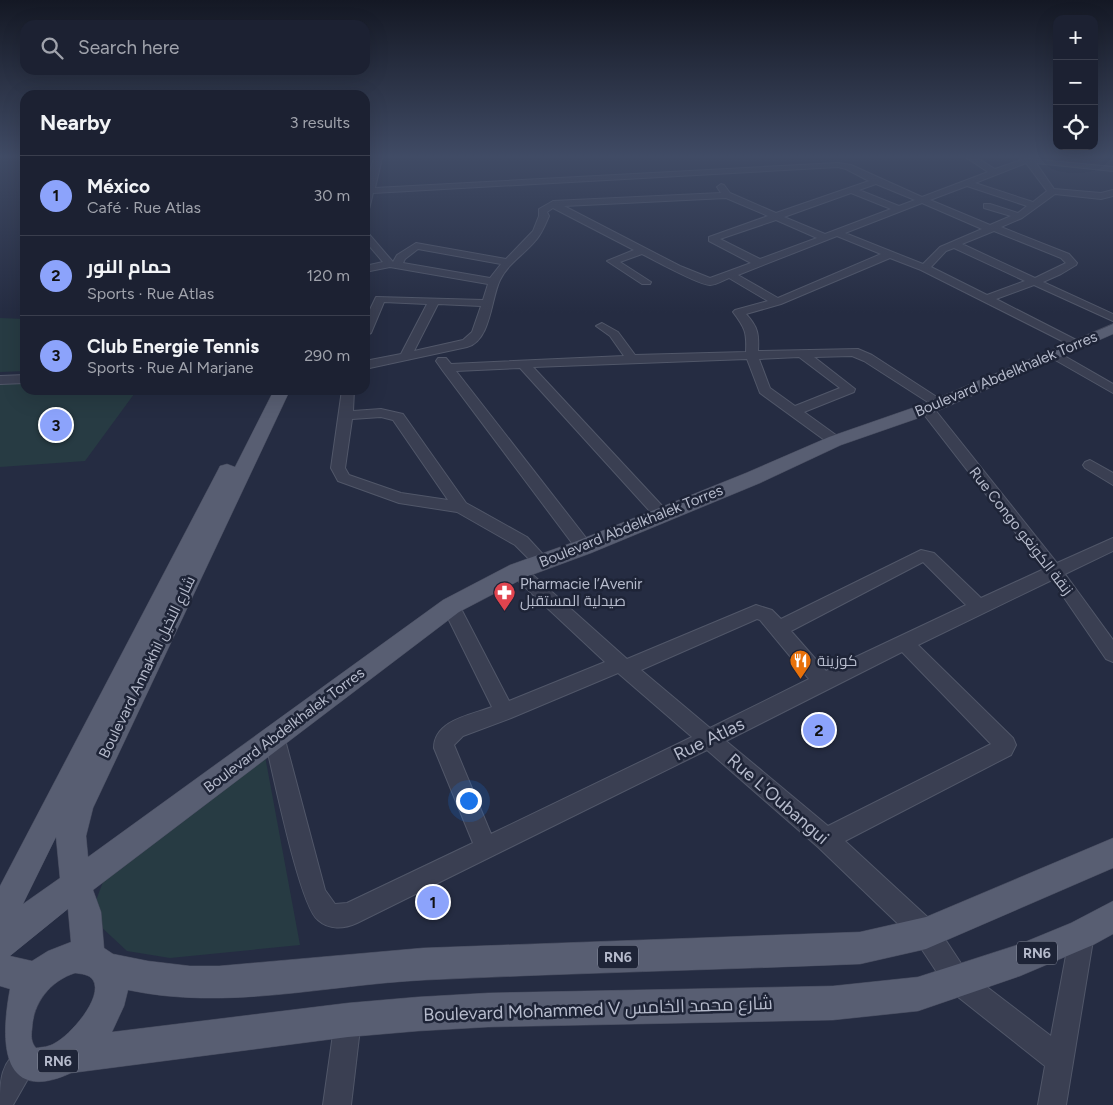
<!DOCTYPE html>
<meta charset="utf-8">
<style>
:root{--surface:#1c2132;--page:#25293a;--text:#f1f3f6;--muted:#a0a3ac;--line:#3a3e4d;--accent:#8ca3fb}
body{margin:0;font-family:Figtree,Cairo,sans-serif;background:var(--page);color:var(--text)}
.controls{position:absolute;right:15px;top:15px;display:grid;overflow:hidden;border-radius:10px;box-shadow:0 5px 20px #0002}
.controls button{width:45px;height:45px;display:grid;place-items:center;padding:0;border:0;border-bottom:1px solid var(--line);background:var(--surface);color:var(--text);font:25px sans-serif}
.you{position:absolute;left:468px;top:800px;width:18px;height:18px;margin:-12px;border:4px solid #fff;border-radius:50%;background:#1a73e8;box-shadow:0 0 0 8px #1a73e833}
.badge{display:grid;place-items:center;width:32px;height:32px;border-radius:50%;background:var(--accent);color:#111;font-size:16px;font-weight:700}
.pin{position:absolute;translate:-50% -50%;border:2px solid #fff;box-shadow:0 1px 5px #0006}
.list{margin:0;padding:0;list-style:none}
h2{display:flex;justify-content:space-between;align-items:center;height:65px;margin:0;padding:0 20px;font-size:21px}
h2 small{font-size:16px;font-weight:400;color:var(--muted)}
.list li{display:grid;grid-template-columns:32px 1fr auto;gap:15px;align-items:center;box-sizing:border-box;height:80px;padding:0 20px;border-top:1px solid var(--line)}
.list b{display:block;font-size:19px;white-space:nowrap}
.list p{margin:0;font-size:16px;white-space:nowrap;color:var(--muted)}
.list em{font-size:16px;font-style:normal;color:var(--muted)}
.icon{flex:none;width:28px;height:28px;fill:none;stroke:currentColor;stroke-width:2;stroke-linecap:round;stroke-linejoin:round}
.map{position:relative;flex:none;width:1113px;height:1105px;overflow:hidden}
.search{position:absolute;background:var(--surface);box-shadow:0 5px 20px #0002;left:20px;top:20px;width:350px;height:55px;display:flex;align-items:center;gap:12px;box-sizing:border-box;padding:0 18px;border-radius:15px;color:var(--muted);font-size:19px}
.panel{position:absolute;background:var(--surface);box-shadow:0 5px 20px #0002;left:20px;top:90px;width:350px;height:305px;border-radius:15px}
.map>svg:first-child{display:block}
.green{fill:#273b43}
.lines{fill:none;stroke-linecap:round;stroke-linejoin:round}
.minor-casing{stroke:#515769;stroke-width:2}
.major-casing{stroke:#43485b;stroke-width:1}
.minor{fill:#3a3f52;fill-rule:evenodd}
.major{fill:#585e72;fill-rule:evenodd}
.labels{text-anchor:middle;stroke-width:5;stroke-linejoin:round;paint-order:stroke}
.shield{fill:#1e2437;stroke:#888e9f;stroke-width:1}
.shield-label{font-size:14px;font-weight:bold;fill:#b6bbcc}
.street-label{font-size:15px;fill:#b6bbcc;stroke:#1e2437}
.poi-label{font-size:15px;fill:#b6bbcc;stroke:#1e2437;text-anchor:start}
.near-street-label{font-size:18px;fill:#b6bbcc;stroke:#1e2437}
</style>
<div class="map">
<svg width="1113" height="1105" viewBox="0 0 1113 1105">
<rect width="100%" height="100%" fill="#252c42"/>
<!-- green -->
<path class="green" d="M0,318L25,319V371L0,372Z
M25,383V390H137L85,461L0,467V384Z
M265,756L300,945L170,958L127,951L98,924L94,906L107,871Z"/>
<g class="lines">
<defs>
<path id="minor" d="M374,158H382L375,188L838,163L851,165L922,197L988,172L967,158H977L995,169L1021,160L1020,158L1113,167V171L1036,163L1054,189L1101,193L1113,190V196L1101,199L1055,194L1022,218L1001,227L1069,254L1077,263L1076,265L1061,274L1043,282L1113,314V321L1034,285L996,299L1084,344L1078,348L1074,347L921,270L890,258L781,304L746,314C758,327 759,334 758,351L858,349L872,355L946,403L939,407L934,406L864,361L852,356L814,357L855,389L854,392L804,412L840,438L842,441L840,444H830L760,393L747,359L533,367L666,510L669,514L666,518L661,519L656,518L520,368L456,371L590,543L592,547L590,551L584,553L578,551L443,371L436,361L438,358H446L451,364L624,356L610,336L596,326L602,323L618,332L635,355L746,352C747,332 745,328 733,312L735,310L768,301L729,278C724,280 716,285 710,285C699,285 654,260 642,254L620,262L651,282L650,284H642L607,261L634,250L553,208L547,212L549,216C545,225 542,233 536,240C525,254 508,263 500,280C491,298 491,341 467,347L365,369V361L401,354L427,304L384,302L371,333L365,336V320L376,297L483,300L488,284L390,267L365,272V266L383,262L365,241V232L368,233L393,262L397,255L416,243L506,259L533,231L539,216V209L553,201L721,193L717,187L721,184L724,185L730,193L776,213L869,181L846,169L838,167L373,193L369,209L365,212V188ZM1026,163L1047,191L1033,202L975,183ZM876,184L915,200L899,206L859,190ZM967,186L1027,206L1018,213L990,204H984V208L1011,216L990,225L930,200ZM851,193L891,209L825,234L784,217ZM726,198L768,216L709,237V241L751,263L710,278L680,266L564,206ZM922,203L982,229L940,247L923,264L845,233ZM776,220L817,238L760,259L720,239ZM994,231L1061,258L1066,263L1035,278L962,244ZM837,236L881,254L778,298L738,275ZM954,248L1025,281L987,295L931,267L946,251ZM418,249L501,264L490,278L403,263L405,259ZM438,304L481,306L472,332L463,340L414,351ZM799,357L840,388L795,406L770,388L759,359Z
M1054,350L1113,384V393L1050,357L1048,354Z
M25,375V383L0,384V376Z
M342,390H354L353,411L381,409L403,414L466,503L527,537L550,562L548,566L542,568L536,566L515,545L457,512L399,503L338,481L331,468ZM381,417L393,420L448,500L401,493L349,475L345,468L352,419Z
M927,405L932,406L1057,563L1113,538V551L1065,574L1113,640V662L1106,659L1052,580L918,645L1013,738L1016,745L1011,755L845,841L935,924L966,971L1051,1036L1070,934L1073,925L1082,922L1091,925L1094,934L1066,1105H1038L1045,1066L948,989L917,942L818,847L707,750L357,923C344,929 329,930 318,920C299,905 272,767 264,736L267,729L274,727L281,729L284,736L325,890L335,904L347,903L473,843L434,748C434,720 471,715 492,707L442,606L445,601L451,599L457,601L509,701L605,662L512,575L510,571L512,567L518,565L524,567L627,659L756,605L772,610L781,619L921,550L934,553L981,598L1044,569L922,412L920,409ZM923,562L966,605L826,671L791,631ZM757,619L760,620L809,679L710,728L641,670ZM902,652L991,744L828,826L726,741ZM618,673L692,737L491,834L454,745L463,736L511,718Z
M1090,460L1113,473V485L1085,468L1083,465L1085,462Z
M348,1007L357,1011L361,1020L351,1105H323L335,1020L339,1011Z
M23,1049L33,1053L37,1063L13,1105H0C0,1082 0,1060 23,1049Z"/>
<path id="major" d="M1113,324V334L933,413L841,445L760,483L591,553L526,577L459,612L93,890L101,912L104,948L113,954L148,961L190,966H219L423,948L860,932L926,917L1113,838V868L926,949L860,964C715,970 570,973 425,980C325,985 227,1011 128,990L124,1006L112,1032L348,1003L418,997L488,993L833,986L918,977L1020,944L1071,923L1113,901V934L1093,945L1020,976L918,1011L833,1020L488,1027L418,1031L348,1037L71,1073C1,1105 0,1042 10,989L0,986V886L218,470L220,466L227,464L235,467L274,390H290L93,808L86,836L88,857L443,600L510,565L577,541L746,473L829,437L921,405ZM56,837L60,878L23,904ZM68,909L71,942L48,951L32,961L10,956ZM75,973C81,974 89,974 93,980C104,998 69,1036 55,1043C49,1047 42,1047 36,1048C31,1042 31,1036 32,1029C33,1003 50,981 75,973Z"/>
</defs>
<!-- minor casing -->
<use href="#minor" class="minor-casing"/>
<!-- major casing -->
<use href="#major" class="major-casing"/>
<!-- minor -->
<use href="#minor" class="minor"/>
<!-- major -->
<use href="#major" class="major"/>
</g>
<!-- sky -->
<linearGradient id="sky" x2="0" y2="1"><stop stop-color="#141824"/><stop offset="0.5" stop-color="#404b65"/><stop offset="1" stop-color="#404b65" stop-opacity="0"/></linearGradient>
<rect width="1113" height="313" fill="url(#sky)"/>
<!-- icons -->
<defs>
<symbol id="pharmacy-pin" viewBox="-11 -11 22 30"><path d="M0 17L-7.5 6A9.5 9.5 0 1 1 7.5 6Z" fill="#e0444e" stroke="#1e2437"/><path d="M-2-6h4v4h4v4h-4v4h-4v-4h-4v-4h4Z" fill="#fff"/></symbol>
<symbol id="restaurant-pin" viewBox="-11 -11 22 30"><path d="M0 17L-7.5 6A9.5 9.5 0 1 1 7.5 6Z" fill="#e8710a" stroke="#1e2437"/><path d="M-5-6h1v4h1v-4h1v4h1v-4h1v5L-1.5 .5V6h-2V.5L-5-1ZM5-6V6H3V1.5H1.5Q1.5-4 5-6Z" fill="#fff"/></symbol>
</defs>
<g fill-rule="evenodd">
<use href="#pharmacy-pin" x="492" y="580" width="25" height="34"/>
<use href="#restaurant-pin" x="788" y="648" width="25" height="34"/>
</g>
<g class="labels">
<!-- shield labels -->
<g class="shield">
<rect x="1017" y="941.5" width="40" height="23" rx="4"/>
<rect x="598" y="945.5" width="40" height="23" rx="4"/>
<rect x="38" y="1049.5" width="40" height="23" rx="4"/>
</g>
<g class="shield-label">
<text x="1037" y="958">RN6</text>
<text x="618" y="962">RN6</text>
<text x="58" y="1066">RN6</text>
</g>
<!-- street labels -->
<g class="street-label">
<text transform="translate(1006 374) rotate(-23)" y="5">Boulevard Abdelkhalek Torres</text>
<text transform="translate(631 526) rotate(-22)" y="5">Boulevard Abdelkhalek Torres</text>
<text transform="translate(1021 531) rotate(52)" y="5">Rue Congo زنقة الكونغو</text>
<text transform="translate(147 667) rotate(-64)" y="5">Boulevard Annakhil شارع النخيل</text>
<text transform="translate(284 730) rotate(-37)" y="5">Boulevard Abdelkhalek Torres</text>
</g>
<!-- poi labels -->
<g class="poi-label">
<text x="520" y="589">Pharmacie l’Avenir<tspan x="520" dy="17">صيدلية المستقبل</tspan></text>
<text x="817" y="666">كوزينة</text>
</g>
<!-- near-street labels -->
<g class="near-street-label">
<text transform="translate(709 739) rotate(-26)" y="6">Rue Atlas</text>
<text transform="translate(778 799) rotate(41)" y="6">Rue L'Oubangui</text>
<text transform="translate(598 1009) rotate(-2)" y="6">Boulevard Mohammed V شارع محمد الخامس</text>
</g>
</g>
</svg>
<div class="controls">
<button>+</button>
<button>−</button>
<button><svg class="icon" aria-label="locate" viewBox="0 0 24 24"><circle cx="12" cy="12" r="6"/><path d="M12 2v4M12 18v4M2 12h4M18 12h4"/></svg></button>
</div>
<div class="you"></div>
<div class="pin badge" style="left:433px;top:902px">1</div>
<div class="pin badge" style="left:819px;top:730px">2</div>
<div class="pin badge" style="left:56px;top:425px">3</div>
<div class="search"><svg class="icon" aria-label="search" viewBox="0 0 24 24"><circle cx="10" cy="10" r="6"/><path d="M15 15l6 6"/></svg>Search here</div>
<section class="panel">
<h2>Nearby<small>3 results</small></h2>
<ul class="list">
<li><span class="badge">1</span><div><b>México</b><p>Café · Rue Atlas</p></div><em>30 m</em></li>
<li><span class="badge">2</span><div><b>حمام النور</b><p>Sports · Rue Atlas</p></div><em>120 m</em></li>
<li><span class="badge">3</span><div><b>Club Energie Tennis</b><p>Sports · Rue Al Marjane</p></div><em>290 m</em></li>
</ul>
</section>
</div>
